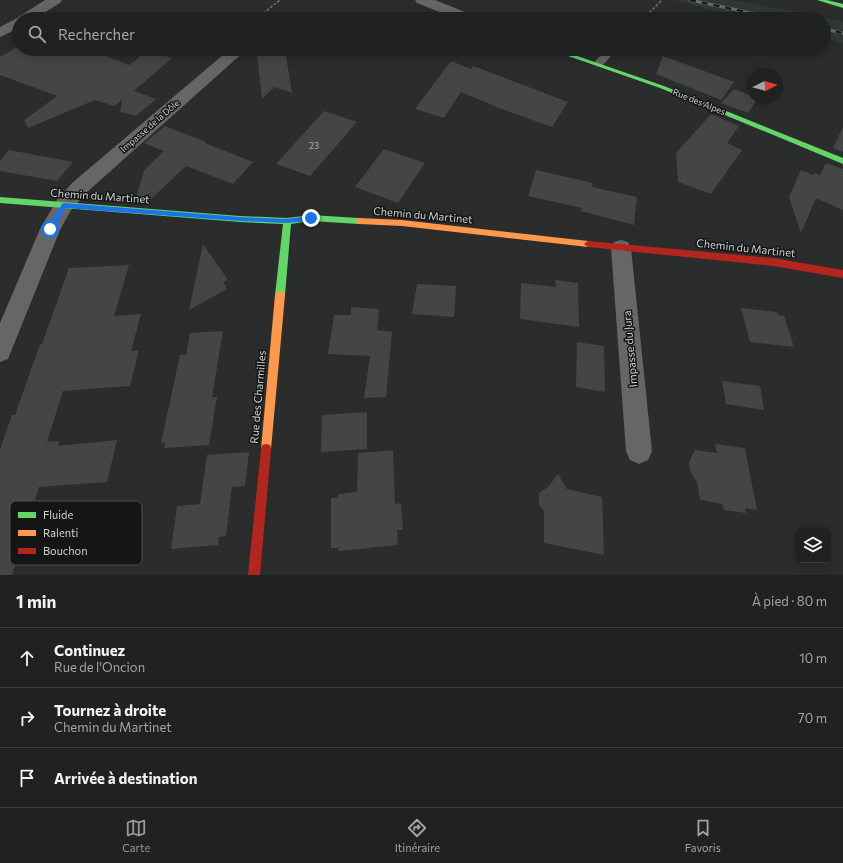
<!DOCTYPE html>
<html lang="fr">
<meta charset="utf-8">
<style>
:root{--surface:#202221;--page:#2d2f2e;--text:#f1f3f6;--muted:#a2a4a5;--line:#3d3f3f;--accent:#969998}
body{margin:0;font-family:Commissioner,sans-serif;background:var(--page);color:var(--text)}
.controls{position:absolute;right:12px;bottom:12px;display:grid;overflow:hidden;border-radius:8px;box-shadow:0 2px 10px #0003}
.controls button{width:36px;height:36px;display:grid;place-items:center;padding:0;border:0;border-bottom:1px solid var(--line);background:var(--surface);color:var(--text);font:20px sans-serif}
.compass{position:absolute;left:747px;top:68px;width:36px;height:36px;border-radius:50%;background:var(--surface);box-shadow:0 2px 10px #0003;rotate:84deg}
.stop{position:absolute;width:12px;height:12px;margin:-9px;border:3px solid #1a73e8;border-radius:50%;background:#fff}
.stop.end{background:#1a73e8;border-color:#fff;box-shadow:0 1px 4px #0008}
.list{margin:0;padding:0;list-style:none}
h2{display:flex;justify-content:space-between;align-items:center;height:52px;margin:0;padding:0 16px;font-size:17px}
h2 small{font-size:13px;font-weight:400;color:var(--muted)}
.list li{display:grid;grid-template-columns:26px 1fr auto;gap:12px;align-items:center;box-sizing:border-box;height:60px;padding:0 16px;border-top:1px solid var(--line)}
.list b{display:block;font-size:15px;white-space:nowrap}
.list p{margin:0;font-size:13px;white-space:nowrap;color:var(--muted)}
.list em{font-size:13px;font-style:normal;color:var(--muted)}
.icon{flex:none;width:22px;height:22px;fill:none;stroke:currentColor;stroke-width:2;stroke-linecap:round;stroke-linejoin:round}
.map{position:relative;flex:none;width:843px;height:575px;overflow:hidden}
.search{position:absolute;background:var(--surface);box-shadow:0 2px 10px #0003;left:12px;right:12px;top:12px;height:44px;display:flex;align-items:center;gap:10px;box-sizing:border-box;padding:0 14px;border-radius:22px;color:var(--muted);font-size:15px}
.sheet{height:232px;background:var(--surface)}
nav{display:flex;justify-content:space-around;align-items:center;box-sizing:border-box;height:56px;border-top:1px solid var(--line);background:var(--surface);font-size:11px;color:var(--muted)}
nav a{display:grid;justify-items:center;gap:2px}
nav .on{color:var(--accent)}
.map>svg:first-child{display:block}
.built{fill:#2e3937}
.building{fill:#444545}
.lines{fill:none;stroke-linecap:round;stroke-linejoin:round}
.path{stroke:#626463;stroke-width:2;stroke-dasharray:3 1.5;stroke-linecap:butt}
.lane{fill:#666;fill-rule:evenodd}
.street{fill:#666;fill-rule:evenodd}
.fast{fill:#63d668;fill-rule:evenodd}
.slow{fill:#ff974d;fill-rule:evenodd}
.jam{fill:#b3261e;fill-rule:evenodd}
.rail-casing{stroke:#686969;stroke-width:3}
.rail{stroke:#141515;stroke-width:2;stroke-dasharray:6;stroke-linecap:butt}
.route{fill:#1a73e8}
.labels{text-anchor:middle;stroke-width:3;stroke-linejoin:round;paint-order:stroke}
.far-street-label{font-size:9px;fill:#d0d3d2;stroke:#141515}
.number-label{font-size:9px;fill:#adb0af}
.street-label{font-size:11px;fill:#d0d3d2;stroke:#141515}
.key{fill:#141515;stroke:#4c4e4e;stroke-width:1}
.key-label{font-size:11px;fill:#d0d3d2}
</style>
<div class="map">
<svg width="843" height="575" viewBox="0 0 843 575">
<rect width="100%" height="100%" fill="#2a2d2c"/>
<!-- built -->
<path class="built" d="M674,0H730L811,14L843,22V43L824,38V19H749Z"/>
<!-- building -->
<path class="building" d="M19,46V49H87L129,65L147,51L172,58L134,91L156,99L136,116L120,112L122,100L114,106L95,100L28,128L24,120L57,96L0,75V57Z
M285,50L292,93L274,87L262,99L257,55Z
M663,56L734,82L721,100L656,74Z
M451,61L471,69L473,66L568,102L552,127L499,108L461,92L444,118L415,109Z
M734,89L753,96V98H758L748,113L721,103Z
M324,111L357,122L310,176L276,164Z
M711,114L739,126L727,143L742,150L711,194L678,182L676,153Z
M165,126L206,142L205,143L253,162L233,184L186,166L147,203L135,202L144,170L164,151L144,143Z
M843,127V152L833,148Z
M384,149L425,163L398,203L355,187Z
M9,150L73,162L57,181L0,171V161Z
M826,163L843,169V210L816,198L801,233L789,197L801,170L813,175L814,173L820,175Z
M536,170L593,183L592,187L637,197L634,225L581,211L582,208L528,196Z
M203,244L228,280L223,282L227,289L189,310Z
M129,265L114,316L141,314L131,351L139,350L130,386L63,391L47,442L59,441L58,446L117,440L107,482L39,487L12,575H0V449L12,415H15L40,344H42L69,268Z
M555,280L578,283L579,327L520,319L521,283L556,287Z
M417,284L456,286L454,317L412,314Z
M351,307L379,309L377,330L392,332L386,397L364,398L370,356L328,354L334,315H351Z
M741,308L777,312L778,315L784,316L794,347L750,342Z
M223,331L212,397H217L209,445L164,448L165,442L161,443L180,355H186L190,333Z
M577,342L604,346L605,392L576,387Z
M722,381L760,386L764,410L726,404Z
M367,412V449L321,452L322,415Z
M715,444L745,448L757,510L745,508L746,513L724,510L722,504L700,500L697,482L690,471L689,462L695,450L717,453Z
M393,450L395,504L401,503L403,530H397L398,545L339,551L338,548H331V498H338V494L357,492L358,453Z
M249,452L245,486L232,487L226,536L219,537L218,545L171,549L177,506L200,504L207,455Z
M558,474L567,489L602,497L604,555L544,543V511L539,505V493L548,487Z"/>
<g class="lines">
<!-- path -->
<path class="path" d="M256,19L280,0
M643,19L662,0"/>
<!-- lane -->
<path class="lane" d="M606,53L611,56L603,65H595L594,63C597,59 601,54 606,53Z"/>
<!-- street -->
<path class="street" d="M45,0H62L60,3L34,19H19V28L0,37V27L17,18Z
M415,0H435L475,16L477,19H457L417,3Z
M230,49H247L86,193L71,210L60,230L8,359L0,362V323L40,229L57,200L72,183Z
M621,240L628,242L631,248L652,451L648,460L639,464L630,460L626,451L611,248L614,242Z"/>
<!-- fast -->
<path class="fast" d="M817,0H827L843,4V8Z
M548,49H557L664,86L843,158V164L660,88Z
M0,197L240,216L287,218L311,215L359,218L363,221L359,224L311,221L291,224L285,295L283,298L280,299L277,298L275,295L283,224L240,222L0,203Z"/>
<!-- slow -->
<path class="slow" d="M359,218L402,220L588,241L592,244L588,247L402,226L359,224L355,221Z
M280,291L283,292L285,295L271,449L270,453L266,454L262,453L261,449L275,295L277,292Z"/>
<!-- jam -->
<path class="jam" d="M588,241L773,258L843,270V278L773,266L588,247L584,244Z
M266,444L270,445L271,449L260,575H248L261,449L262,445Z"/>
<defs>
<path id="rail" d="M690,0L780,19
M824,29L843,33"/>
</defs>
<!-- rail casing -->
<use href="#rail" class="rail-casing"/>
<!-- rail -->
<use href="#rail" class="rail"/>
</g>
<!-- route -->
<path class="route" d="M64,203L240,217L286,219L311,216L314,218L311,221L286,223L240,221L66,208L52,231H48V227L62,204Z"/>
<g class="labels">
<!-- far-street labels -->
<g class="far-street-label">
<text transform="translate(699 102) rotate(22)" y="3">Rue des Alpes</text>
<text transform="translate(150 126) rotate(-41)" y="3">Impasse de la Dôle</text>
</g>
<!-- number labels -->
<g class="number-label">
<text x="314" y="149">23</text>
</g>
<!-- street labels -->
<g class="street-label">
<text transform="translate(100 196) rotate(4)" y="4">Chemin du Martinet</text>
<text transform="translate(423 215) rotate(5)" y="4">Chemin du Martinet</text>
<text transform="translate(746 248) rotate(6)" y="4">Chemin du Martinet</text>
<text transform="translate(630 349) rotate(-95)" y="4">Impasse du Jura</text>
<text transform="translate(258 397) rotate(-85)" y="4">Rue des Charmilles</text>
</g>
</g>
<!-- legend -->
<rect x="10" y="501" width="132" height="64" rx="6" class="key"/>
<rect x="18" y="512" width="18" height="6" fill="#63d668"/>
<rect x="18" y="530" width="18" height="6" fill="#ff974d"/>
<rect x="18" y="548" width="18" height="6" fill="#b3261e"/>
<g class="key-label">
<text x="43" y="519">Fluide</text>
<text x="43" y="537">Ralenti</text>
<text x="43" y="555">Bouchon</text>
</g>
</svg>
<div class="controls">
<button><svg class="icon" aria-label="layers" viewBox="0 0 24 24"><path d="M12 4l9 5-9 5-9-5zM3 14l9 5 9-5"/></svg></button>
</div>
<svg class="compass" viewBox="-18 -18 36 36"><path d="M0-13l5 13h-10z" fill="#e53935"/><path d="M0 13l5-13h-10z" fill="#a2a4a5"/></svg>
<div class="stop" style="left:50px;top:229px"></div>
<div class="stop end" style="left:311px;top:218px"></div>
<div class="search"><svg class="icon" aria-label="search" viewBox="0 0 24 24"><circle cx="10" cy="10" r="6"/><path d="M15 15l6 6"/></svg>Rechercher</div>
</div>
<section class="sheet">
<h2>1 min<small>À pied · 80 m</small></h2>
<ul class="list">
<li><svg class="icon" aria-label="ahead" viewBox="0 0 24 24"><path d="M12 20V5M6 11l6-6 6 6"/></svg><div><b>Continuez</b><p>Rue de l'Oncion</p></div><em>10 m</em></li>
<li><svg class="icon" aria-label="right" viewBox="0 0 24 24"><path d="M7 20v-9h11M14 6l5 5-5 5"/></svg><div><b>Tournez à droite</b><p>Chemin du Martinet</p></div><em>70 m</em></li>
<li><svg class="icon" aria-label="arrive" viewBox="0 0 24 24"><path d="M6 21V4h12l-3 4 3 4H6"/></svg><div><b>Arrivée à destination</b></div></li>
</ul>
</section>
<nav>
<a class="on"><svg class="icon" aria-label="map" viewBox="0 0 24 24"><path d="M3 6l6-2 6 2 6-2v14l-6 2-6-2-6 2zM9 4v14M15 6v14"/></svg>Carte</a>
<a><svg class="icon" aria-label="directions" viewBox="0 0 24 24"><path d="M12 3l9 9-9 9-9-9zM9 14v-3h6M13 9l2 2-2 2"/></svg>Itinéraire</a>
<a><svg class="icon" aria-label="saved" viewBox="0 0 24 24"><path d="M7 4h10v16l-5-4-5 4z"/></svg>Favoris</a>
</nav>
